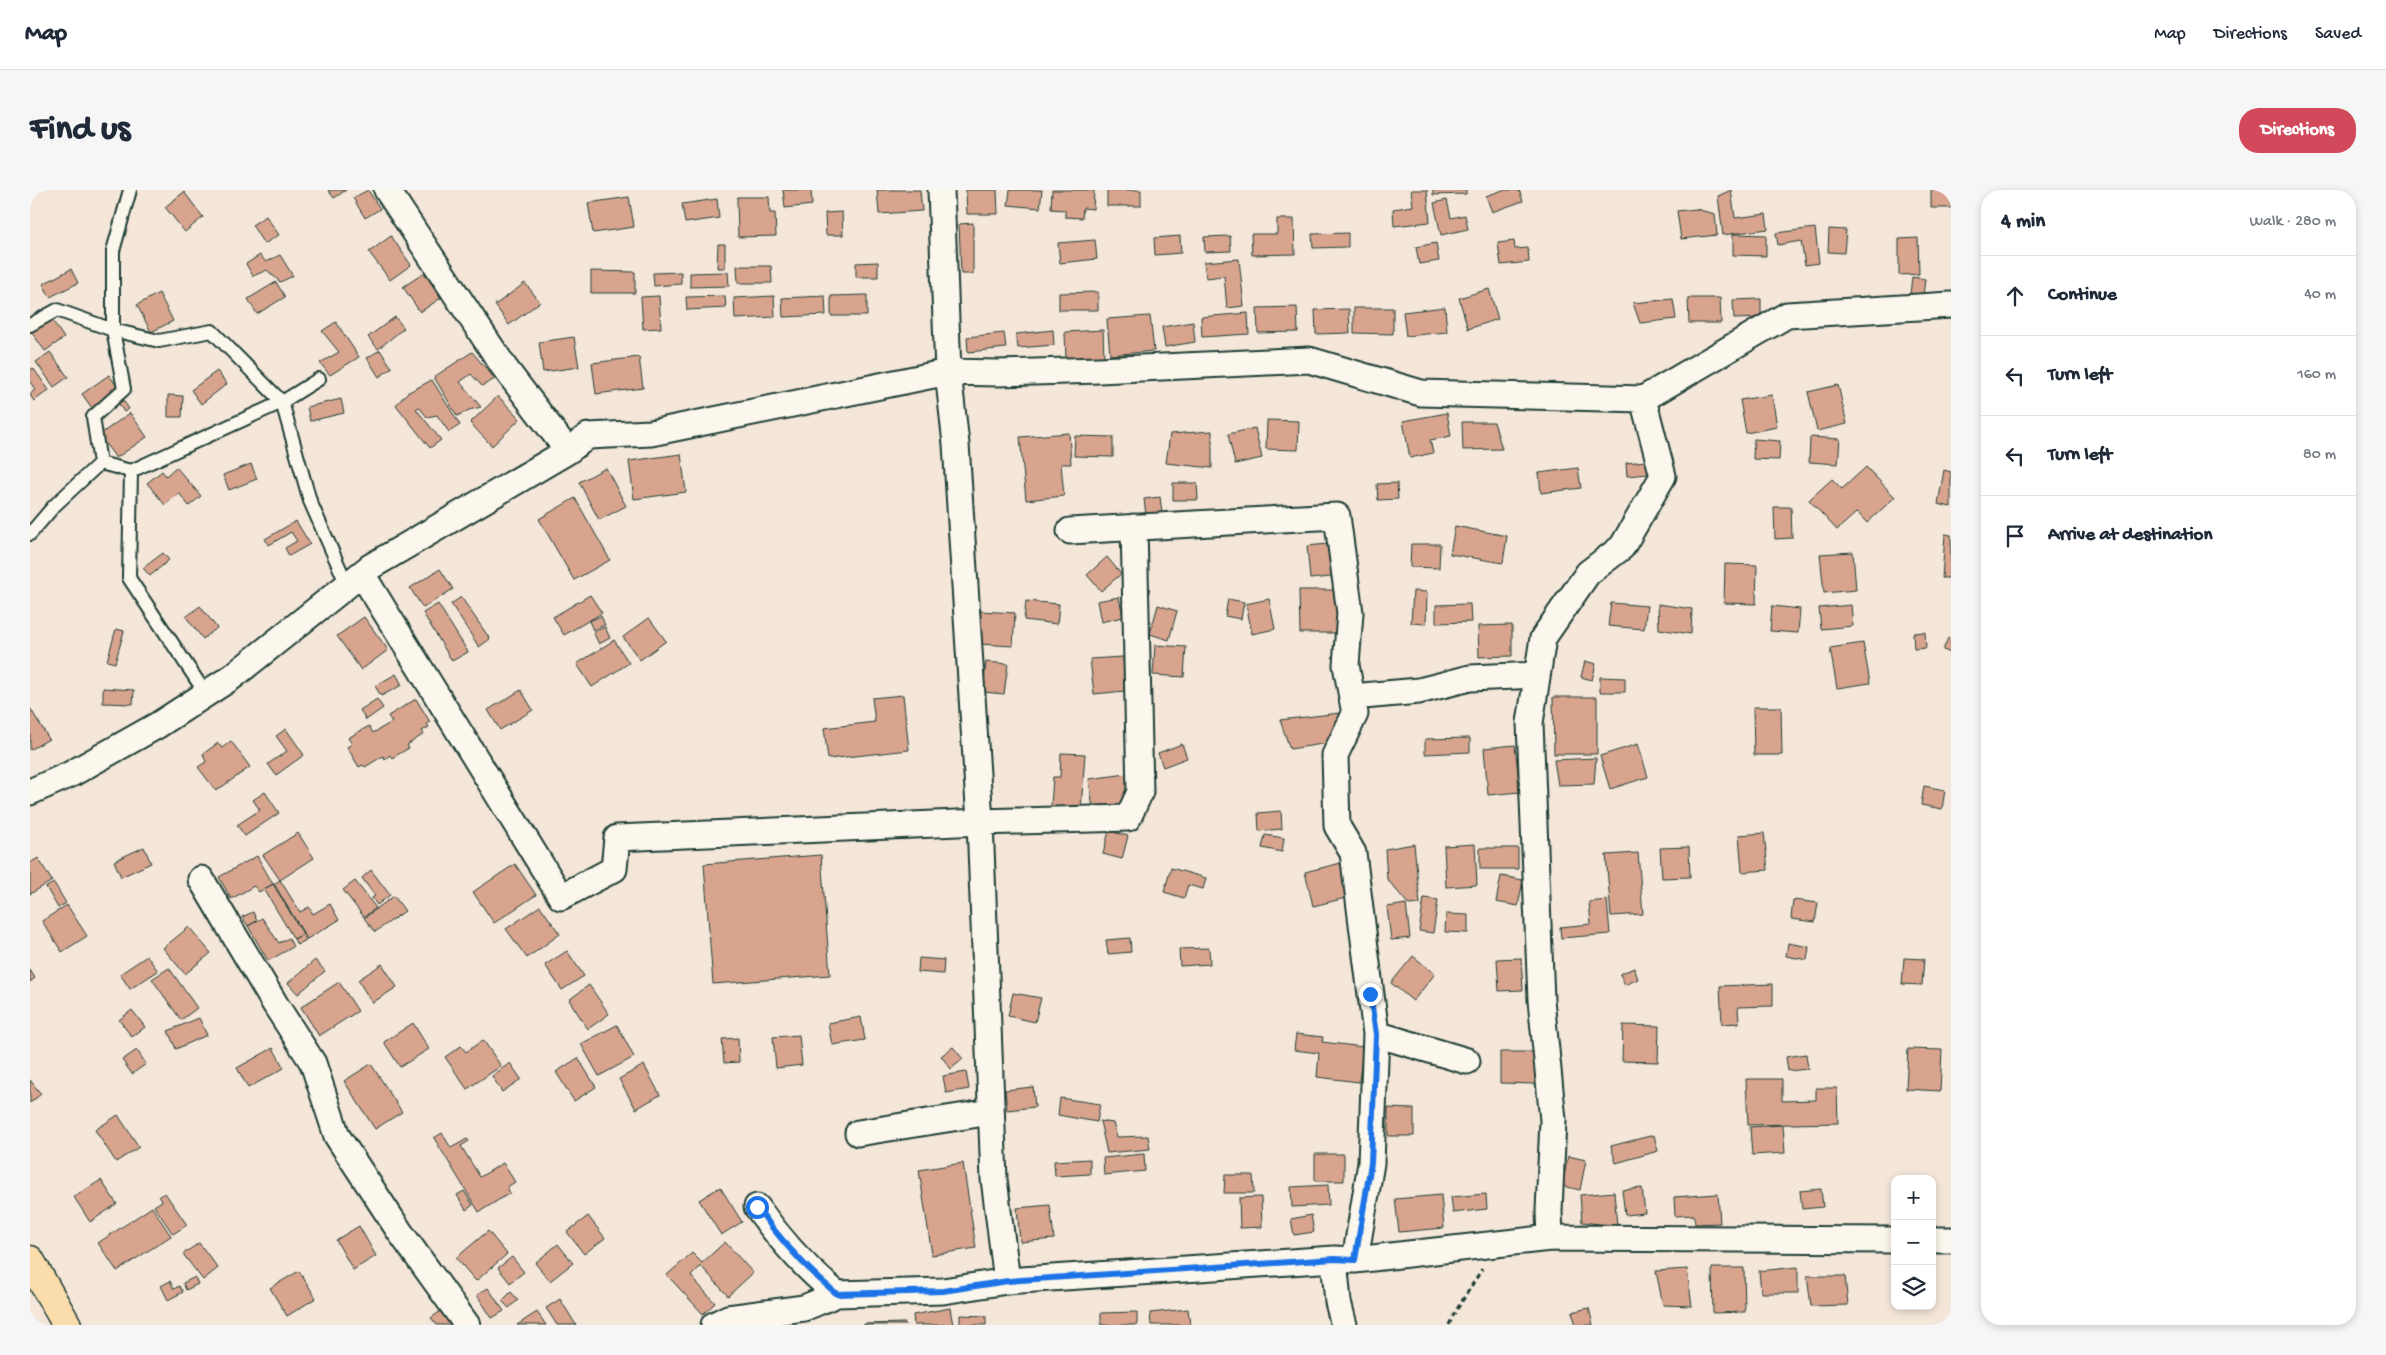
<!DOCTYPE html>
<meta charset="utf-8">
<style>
:root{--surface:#fff;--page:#f6f6f7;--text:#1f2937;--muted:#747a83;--line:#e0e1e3;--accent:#d1495b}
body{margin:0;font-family:"Gochi Hand",sans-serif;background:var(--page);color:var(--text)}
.controls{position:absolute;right:15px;bottom:15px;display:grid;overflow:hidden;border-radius:10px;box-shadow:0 2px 8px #0003}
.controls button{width:45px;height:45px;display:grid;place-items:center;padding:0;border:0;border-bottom:1px solid var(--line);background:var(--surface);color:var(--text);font:25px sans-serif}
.stop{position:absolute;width:15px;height:15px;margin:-11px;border:4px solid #1a73e8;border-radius:50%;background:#fff}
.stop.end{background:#1a73e8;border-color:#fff;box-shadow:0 1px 5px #0008}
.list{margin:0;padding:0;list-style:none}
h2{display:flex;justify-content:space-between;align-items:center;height:65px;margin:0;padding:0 20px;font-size:21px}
h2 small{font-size:16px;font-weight:400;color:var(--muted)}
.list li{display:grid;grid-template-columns:32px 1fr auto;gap:15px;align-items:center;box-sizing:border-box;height:80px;padding:0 20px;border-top:1px solid var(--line)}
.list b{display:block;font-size:19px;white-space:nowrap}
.list em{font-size:16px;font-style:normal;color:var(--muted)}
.icon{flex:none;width:28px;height:28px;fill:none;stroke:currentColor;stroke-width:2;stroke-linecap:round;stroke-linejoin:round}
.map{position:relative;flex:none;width:1921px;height:1135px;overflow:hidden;border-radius:20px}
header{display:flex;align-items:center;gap:30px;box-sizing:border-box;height:70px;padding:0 25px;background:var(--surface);border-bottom:1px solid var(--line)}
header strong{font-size:24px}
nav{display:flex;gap:28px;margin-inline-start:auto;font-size:18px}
.intro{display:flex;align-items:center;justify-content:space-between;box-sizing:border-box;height:120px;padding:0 30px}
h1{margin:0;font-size:35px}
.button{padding:12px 22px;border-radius:20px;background:var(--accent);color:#fff;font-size:18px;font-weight:700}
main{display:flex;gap:30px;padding:0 30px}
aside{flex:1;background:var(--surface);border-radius:20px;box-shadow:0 2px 8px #0003}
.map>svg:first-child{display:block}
.building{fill:#d9a48e;stroke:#1f3d34}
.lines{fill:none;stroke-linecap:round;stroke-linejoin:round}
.lane-casing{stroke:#1f3d34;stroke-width:16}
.street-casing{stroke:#1f3d34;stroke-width:29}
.primary-casing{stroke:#1f3d34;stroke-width:31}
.path{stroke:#1f3d34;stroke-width:3;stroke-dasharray:5 4;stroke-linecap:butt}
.lane{stroke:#fbf7ec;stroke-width:12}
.street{stroke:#fbf7ec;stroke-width:25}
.primary{stroke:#faddab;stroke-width:28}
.route{stroke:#1a73e8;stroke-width:6}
</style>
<header>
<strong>Map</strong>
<nav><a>Map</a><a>Directions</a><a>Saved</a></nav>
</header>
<div class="intro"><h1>Find us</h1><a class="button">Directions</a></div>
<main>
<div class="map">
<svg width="1921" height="1135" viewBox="0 0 1921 1135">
<rect width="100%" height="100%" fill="#f4e6d9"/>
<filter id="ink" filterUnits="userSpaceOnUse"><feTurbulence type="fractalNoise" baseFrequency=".02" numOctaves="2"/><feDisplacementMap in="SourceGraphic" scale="10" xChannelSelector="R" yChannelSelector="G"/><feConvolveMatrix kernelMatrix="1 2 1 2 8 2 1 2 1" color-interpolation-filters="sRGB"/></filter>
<g filter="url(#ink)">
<!-- building -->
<path class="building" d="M298,0H316L304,8Z
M338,0L350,19L335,28L323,8Z
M753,0H781L782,15L755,18Z
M847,0H890L892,21L849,24Z
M936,0H967L968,24H937Z
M980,0H1012L1010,18L978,15Z
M1022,0H1064L1063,19L1053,18L1052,28L1035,27V20L1021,19Z
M1077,0H1111V16H1077Z
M1381,0H1397L1400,32L1364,36L1363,19L1383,16Z
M1403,0H1436V4L1403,5Z
M1473,0H1489L1493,11L1462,22L1456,6Z
M1701,0L1705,28L1736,24L1738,39L1693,45L1688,6Z
M1901,0H1921V18H1901Z
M154,2L173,27L155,42L135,17Z
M599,7L604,37L563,43L558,13Z
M707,7H739L740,23H745L746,46L708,47Z
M687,9L689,28L655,33L652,14Z
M1417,10L1421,28L1435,25L1438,39L1411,45L1404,13Z
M1666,19L1685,24L1687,45L1651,49L1647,21Z
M812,22L813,45H796L795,23Z
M236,26L249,45L234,54L222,35Z
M1247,29H1264L1265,64L1222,65L1221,44H1247Z
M943,33V84H931L929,34Z
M1785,38L1789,73L1775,75L1771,51L1748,55L1746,43Z
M1799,39L1816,40L1814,63L1798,62Z
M1318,43V57L1283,58L1282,44Z
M1703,44L1736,45V66L1703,65Z
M361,46L381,75L360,90L339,62Z
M1150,46L1151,63L1125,65L1124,48Z
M1200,46L1201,61L1175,62L1174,47Z
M1888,48L1889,84L1869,85V49Z
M1065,50L1067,69L1030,73L1028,53Z
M1484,51L1485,59L1498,58L1499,72L1471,75L1468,53Z
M1406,53L1409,71L1389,74L1386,57Z
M688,54H695V78H687Z
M230,65L236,72L250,65L263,86L250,92L237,80L223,86L216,74Z
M1209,69L1214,116L1197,118L1194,86L1176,88L1174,72Z
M848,72V87H826V73Z
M707,76H741L742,93H708Z
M41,79L48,93L20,107L13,94Z
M561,81L605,82V103H561Z
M651,82V94L624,96L623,83Z
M698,82L699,96L660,97V83Z
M394,83L411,108L390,122L373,97Z
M1882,87L1895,89L1893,106L1880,104Z
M246,92L255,107L227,124L218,109Z
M495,93L510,112L479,135L465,115Z
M1459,99L1468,129L1438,139L1429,108Z
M1068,102V120H1029V103Z
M129,103L143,131L121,142L107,115Z
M837,105V126H801V106Z
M629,106L631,138L613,139L611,107Z
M695,106L696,118L657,120L656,107Z
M744,106L745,127L705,129L704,108Z
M795,106L796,125L753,127L752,108Z
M1658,108H1690L1691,133H1659Z
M1643,109L1646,129L1610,133L1603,113Z
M1731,109V128L1704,129L1703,110Z
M1267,117L1268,142L1228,143L1227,118Z
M1415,117L1417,142L1376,146L1373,122Z
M1324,118H1363V144L1324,143Z
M1319,119L1320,143L1286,144L1285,120Z
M1218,123L1219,144L1172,147L1171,127Z
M1120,126L1124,161L1080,165L1077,129Z
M20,127L34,148L15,161L0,140Z
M365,127L374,138L348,159L338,147Z
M306,132L329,167L300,185L290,173L309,162L292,141Z
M1163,132L1165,152L1135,157L1132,137Z
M1023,140L1024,155L988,158L986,144Z
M1073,140L1074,167L1036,169L1035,142Z
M974,143L976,158L938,162L937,147Z
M544,147L549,177L513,182L509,152Z
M350,160L362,178L349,187L337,168Z
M20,162L38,187L24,197L6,172Z
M442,162L465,189L452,196L441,184L430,192L451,217L439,220L427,226L404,187Z
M609,167L613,198L566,204L562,173Z
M3,178L19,200L4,211L0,205L5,199L0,192V180Z
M187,181L197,194L171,214L161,200Z
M79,185L89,199L62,218L52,204Z
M402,190L430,235L419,242L407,225L397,227L389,217L386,219L411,250L400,258L366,215L377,203Z
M1808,195L1817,234L1787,241L1778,202Z
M138,205L153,206L152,227H138Z
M1742,205L1747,237L1716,243L1710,210Z
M468,206L490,229L462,256L440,233Z
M311,209L314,223L280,231L277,217Z
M93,210L99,219L94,222L88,213Z
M100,223L117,247L86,268L69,245Z
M1417,223L1421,246L1400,250L1403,263L1380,268L1373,231Z
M1237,230L1269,231L1268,260L1236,259Z
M1432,232H1464L1472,259L1433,260Z
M1225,238L1232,268L1205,274L1198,244Z
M1182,241V278L1136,273L1140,244Z
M1039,243L1041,274H1031L1034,306L996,310L990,247Z
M1045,246L1083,247V267L1044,266Z
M1780,247L1810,249L1808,274L1779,272Z
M1724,249L1750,251L1749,270L1723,269Z
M651,264L656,302L604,309L599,271Z
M1616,271L1618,284L1597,286L1596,273Z
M221,274L227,289L199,300L193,285Z
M146,277L171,306L159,316L149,303L135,315L117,293L132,281L136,286Z
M1836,277L1865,307L1837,333L1827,322L1807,340L1779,310L1802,289L1812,299Z
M576,278L596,316L569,330L549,292Z
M1548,278L1551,298L1511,303L1509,283Z
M1914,280L1921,282V317L1908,314Z
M1143,293H1167L1168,310H1143Z
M1367,293L1368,309L1348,310L1347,294Z
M1130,307L1132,323L1116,325L1114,309Z
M545,308L580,370L544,390L509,329Z
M1744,317H1761L1762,348L1745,349Z
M266,331L280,354L259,366L255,358L267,351L261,342L239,355L235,349Z
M1425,336L1477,346L1473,373L1420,364Z
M1915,344L1921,345V388H1912Z
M1308,353L1310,386L1280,389L1277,356Z
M1381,354H1410L1409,378L1380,377Z
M1823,362L1826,400L1794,403L1790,364Z
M133,363L139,370L120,386L113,378Z
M1077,367L1091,384L1071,401L1057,385Z
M1695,374L1727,375L1726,414L1694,413Z
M410,379L423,399L393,418L380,398Z
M1269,400H1307V443H1270Z
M1383,401L1397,402L1396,434L1381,433Z
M560,405L572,423L534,445L523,427Z
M431,407L460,449L449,457L421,414Z
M1089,407L1093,427L1071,432L1067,411Z
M1198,409L1214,412L1211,429L1195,426Z
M1239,409L1245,439L1222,444L1216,414Z
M996,411L1029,414L1027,434L994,430Z
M1581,413L1617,416L1614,439L1578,436Z
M408,414L438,462L422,471L393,423Z
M1440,414L1441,432L1406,433V415Z
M1628,414L1662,419L1661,444L1629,439Z
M1128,415L1147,421L1139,450L1120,444Z
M1821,415L1823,436L1791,439L1789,418Z
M170,416L187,438L173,449L156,427Z
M1742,416L1770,419L1768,443L1740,441Z
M950,421L985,423L983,456L949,454Z
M571,426L575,435L563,440L559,431Z
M334,427L358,460L331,480L307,446Z
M619,428L636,451L610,470L593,447Z
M1482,435V466L1449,467L1448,436Z
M575,437L580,448L569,454L563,442Z
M86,439L94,441L85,473L77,471Z
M1895,442L1896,458L1884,459L1883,443Z
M1918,448L1921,449V463L1913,460Z
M584,450L599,473L562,497L547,474Z
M1833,453L1840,493L1807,498L1800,458Z
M1125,455L1156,457L1154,487L1123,485Z
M1093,467L1095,501L1064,504L1060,469Z
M1555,471L1566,474L1562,490L1551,487Z
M956,472L978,474L974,504L953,502Z
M366,484L372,495L351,506L345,496Z
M1570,487L1595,488V502H1570Z
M73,498L104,500L103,514L73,513Z
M491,500L503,520L470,540L458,520Z
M873,505L879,560L798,569L794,538L845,532L842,508Z
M1523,507H1567V564H1524Z
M347,509L353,518L336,530L330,520Z
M386,509L400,532L397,534L399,537L392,541L394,544L377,555L379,558L362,568L360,565L355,569L353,566L335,577L333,575L329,577L317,557L322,554L318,548L339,536L343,543L362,532L358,526Z
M1723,517H1751L1752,565H1724Z
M0,518L19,549L0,560Z
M1310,523L1312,551L1260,559L1250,530Z
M256,539L274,565L246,585L238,574L257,561L246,546Z
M1440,548V562L1395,564V549Z
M201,551L220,577L186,601L168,577L176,572L173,564L188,553L192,558Z
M1152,554L1157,568L1133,577L1128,563Z
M1608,554L1618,587L1580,599L1570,566Z
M1485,555L1490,602L1458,605L1454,558Z
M1031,563L1055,564L1051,619L1021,617L1023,587H1030Z
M1566,568L1564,594L1528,595L1524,570Z
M1097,584L1101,615L1063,619L1059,589Z
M1894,596L1915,600L1912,619L1891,615Z
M235,602L249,623L215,646L207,635L230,620L223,610Z
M1251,621L1252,639L1229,641L1228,623Z
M1079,641L1098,646L1092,669L1073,664Z
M268,643L284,668L250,690L233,665Z
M1734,643L1738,680L1712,682L1709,645Z
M1235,645L1254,648L1252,662L1232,658Z
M1384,654L1390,714L1379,715L1357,689L1355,659Z
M1445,654L1447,695L1416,697L1414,656Z
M114,657L121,673L91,687L84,671Z
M1659,657L1660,687L1632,688L1630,658Z
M1450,658H1488V679H1450Z
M1608,663L1613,724L1581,726L1576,665Z
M791,665L800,785L683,794L674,674Z
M227,666L243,694L229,702L224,696L201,709L189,687Z
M8,668L22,691L0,704V673Z
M1315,672L1324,706L1283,716L1275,682Z
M485,674L506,705L464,733L443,702Z
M1141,678L1176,688L1173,699L1158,695L1154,708L1134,702Z
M341,680L360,705L347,715L342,708L345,706L332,688Z
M1471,686L1493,690L1488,716L1466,712Z
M250,690L270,722L279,717L283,724L300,714L309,730L277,749L244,694Z
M325,691L346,718L334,727L313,700Z
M24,693L36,713L28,718L16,697Z
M243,694L273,744L264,749L234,699Z
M364,706L375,721L345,742L334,728Z
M1394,708L1408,710L1403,743L1389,741Z
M1577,710L1580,744L1531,748L1530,737L1561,734L1559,712Z
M1763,710L1788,713L1785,732L1761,729Z
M1376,714L1380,748L1361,750L1357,717Z
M37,715L57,746L32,762L12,731Z
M510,716L530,744L497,768L476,739Z
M223,722L227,731L218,736L212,727Z
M1416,724L1438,725V743L1415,742Z
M232,728L249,753L259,748L263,757L238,771L218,736Z
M159,737L181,763L155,784L133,758Z
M273,744L276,750L267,755L264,749Z
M1100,748L1101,762L1078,764L1076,750Z
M1758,753L1779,757L1777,770L1756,766Z
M1179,758L1180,774L1150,776L1149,759Z
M537,761L554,786L532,800L515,775Z
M117,766L128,781L100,799L90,784Z
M1383,766L1405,784L1383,811L1361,793Z
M889,768L914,770L913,784L888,782Z
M1491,768L1493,800L1469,801L1467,769Z
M1874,768L1894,769L1892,795L1872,794Z
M285,770L295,781L268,804L258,793Z
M352,774L367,797L342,813L328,790Z
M139,778L167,818L151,830L122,789Z
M1604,778L1608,789L1595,795L1590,784Z
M0,780L5,788L0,792Z
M309,792L328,821L289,846L271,817Z
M1743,794V816L1708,817L1709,833L1692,834L1690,796Z
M559,795L579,824L558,839L539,810Z
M983,803L1011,808L1005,832L978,826Z
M102,820L115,837L102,847L89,830Z
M831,827L835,850L802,855L798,833Z
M169,828L177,845L146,859L138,841Z
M383,833L399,859L370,877L354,852Z
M587,835L604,867L569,886L551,854Z
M1593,835L1629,836L1628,872L1592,871Z
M1266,844L1293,847L1292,852L1333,857L1329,892L1287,887L1289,863L1264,860Z
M769,845L772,875L746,878L743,847Z
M708,848L709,872L694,873L692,849Z
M453,850L471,876L437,899L415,867L431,856L436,862Z
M923,857L933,869L921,879L911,866Z
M243,858L254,878L218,898L207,878Z
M1878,859L1912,860L1910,901L1876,899Z
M107,860L116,874L102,884L92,870Z
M1470,862H1505V894L1470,893Z
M1776,864L1778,879L1758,881L1756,867Z
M548,868L566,897L544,911L526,882Z
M480,873L491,889L472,902L462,886Z
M341,874L372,922L345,939L314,891Z
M614,875L630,905L606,919L589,889Z
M936,882L939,899L916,903L913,886Z
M1716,889H1752V911L1786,910V898H1807L1808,933L1718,935Z
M0,890L11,904L0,913Z
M1003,897L1005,917L977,920L975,900Z
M1030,908L1070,914L1067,932L1028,925Z
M1358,918L1384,919V946H1358Z
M88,925L109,957L86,972L65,940Z
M1070,931L1083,933L1087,947L1118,946L1120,959L1077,963Z
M1753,935L1755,963L1722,965L1720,937Z
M412,943L421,958L437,949L439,951L431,956L450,987L473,973L485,992L477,997L480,1003L449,1022L404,948Z
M1624,945L1628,961L1586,973L1581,956Z
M1114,964L1115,981L1074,985L1073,968Z
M1285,964H1314V991H1285Z
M1538,966L1556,970L1550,1000L1532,996Z
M1060,969V984L1025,986L1024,971Z
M933,973L946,1058L902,1065L889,980Z
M1195,985H1223L1224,1003H1194Z
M71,990L87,1014L60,1032L44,1007Z
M1298,995L1299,1015L1262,1017L1261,997Z
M690,997L712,1032L691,1045L669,1010Z
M1612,998L1615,1023L1595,1025L1592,1000Z
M1791,999L1793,1017L1772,1019L1770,1001Z
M434,1001L443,1015L436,1020L427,1005Z
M1584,1002L1587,1036L1552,1032L1550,1005Z
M135,1003L157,1035L143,1044L124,1016L132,1011L129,1006Z
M1456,1004L1457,1019L1423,1023L1421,1007Z
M1688,1004L1690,1033L1665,1034L1664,1025L1645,1026L1644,1007Z
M1411,1005L1414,1038L1369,1042L1365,1009Z
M1231,1007L1232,1037L1210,1038L1209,1008Z
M1020,1015L1024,1049L990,1052L987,1018Z
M122,1017L141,1046L87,1081L68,1053Z
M1281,1025L1284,1042L1264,1045L1261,1029Z
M558,1026L575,1048L554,1064L537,1042Z
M329,1036L346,1066L323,1080L306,1050Z
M458,1041L477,1064L446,1091L426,1068Z
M695,1052L723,1083L698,1106L671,1076L661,1086L685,1113L673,1124L637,1085L662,1063L672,1073Z
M169,1053L188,1078L173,1090L153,1064Z
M528,1054L543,1073L520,1091L505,1073Z
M482,1067L494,1082L480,1093L468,1078Z
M1768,1077V1103H1731L1729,1081Z
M1682,1078H1714L1715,1122L1683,1123Z
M1657,1079L1662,1116L1633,1115L1626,1081Z
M269,1081L286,1108L257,1126L240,1098Z
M1777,1086H1815L1818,1115L1781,1116Z
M165,1087L168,1094L156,1100L153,1093Z
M140,1091L144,1099L149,1096L153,1102L138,1110L131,1096Z
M458,1098L474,1121L462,1128L447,1105Z
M481,1102L488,1110L479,1118L472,1111Z
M530,1109L546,1135H527L516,1118Z
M415,1118L426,1135H407L401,1128Z
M920,1118L923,1135H884L883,1125Z
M1559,1118L1563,1135H1546L1542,1122Z
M1158,1119L1160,1135H1121L1120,1123Z
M507,1122L516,1135H487Z
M1107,1122V1135H1071V1123Z
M930,1125L956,1126V1135H930Z
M875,1133V1135H834V1134Z"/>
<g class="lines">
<defs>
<path id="lane" d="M0,135L27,120L83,140L129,151L182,141L252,212L280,311L317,395
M70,273L101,281
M0,344L24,316L70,273L63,227L94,199L83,140V61L100,0
M176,504L99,388L101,281L252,212L289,189"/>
<path id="street" d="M357,0L474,177L538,261
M911,0L918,182L926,254L950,632L964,989L977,1091
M1040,341L1307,326L1320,423L1316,475L1325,524L1305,565L1307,636L1323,663L1346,844L1341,973L1325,1070
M332,384L531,707L584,679L587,648L950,632L1098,628L1110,602L1104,337
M1322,507L1389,501L1440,488L1507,485
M0,602L41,584L128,535L202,487L340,377L538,261L558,246L621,243L918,182L968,183L1069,180L1279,170L1391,203L1613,209L1757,125L1921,115
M171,689L245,814L283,873L307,946L370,1042L437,1135
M1346,844L1437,871
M828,943L961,922
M727,1017C750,1050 775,1078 807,1104
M1520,1048L1519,1021L1523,930L1511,810L1500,533L1513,448L1558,383L1592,357L1633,286L1613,209
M1902,1050H1921
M1304,1069L1308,1112L1314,1135
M684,1135L698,1128L774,1118L807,1104L913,1101L977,1091L1304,1069L1325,1070L1520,1048L1865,1050"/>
<path id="primary" d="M0,1070L37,1135"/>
</defs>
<!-- lane casing -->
<use href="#lane" class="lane-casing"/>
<!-- street casing -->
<use href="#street" class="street-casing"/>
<!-- primary casing -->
<use href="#primary" class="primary-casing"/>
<!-- path -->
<path class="path" d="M1419,1135L1424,1124L1452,1079"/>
<!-- lane -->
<use href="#lane" class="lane"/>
<!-- street -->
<use href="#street" class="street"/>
<!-- primary -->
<use href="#primary" class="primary"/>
</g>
</g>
<g class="lines" filter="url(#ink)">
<!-- route -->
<path class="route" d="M727,1017C750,1050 775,1078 807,1104L913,1101L978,1091L1304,1069L1325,1070L1341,973L1346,844L1340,804"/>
</g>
</svg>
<div class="controls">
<button>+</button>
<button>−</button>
<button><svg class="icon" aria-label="layers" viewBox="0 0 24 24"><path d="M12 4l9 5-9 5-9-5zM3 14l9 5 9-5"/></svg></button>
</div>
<div class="stop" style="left:727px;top:1017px"></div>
<div class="stop end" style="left:1340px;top:804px"></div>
</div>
<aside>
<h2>4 min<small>Walk · 280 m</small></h2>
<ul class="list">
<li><svg class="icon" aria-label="ahead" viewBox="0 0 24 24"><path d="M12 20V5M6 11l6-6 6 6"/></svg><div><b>Continue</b></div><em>40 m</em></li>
<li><svg class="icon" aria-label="left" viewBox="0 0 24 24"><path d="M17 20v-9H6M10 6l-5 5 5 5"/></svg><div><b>Turn left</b></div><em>160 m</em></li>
<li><svg class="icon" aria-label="left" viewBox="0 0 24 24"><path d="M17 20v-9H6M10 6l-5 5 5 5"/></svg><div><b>Turn left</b></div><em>80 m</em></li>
<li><svg class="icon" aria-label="arrive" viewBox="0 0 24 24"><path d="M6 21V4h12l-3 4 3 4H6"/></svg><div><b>Arrive at destination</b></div></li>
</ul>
</aside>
</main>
